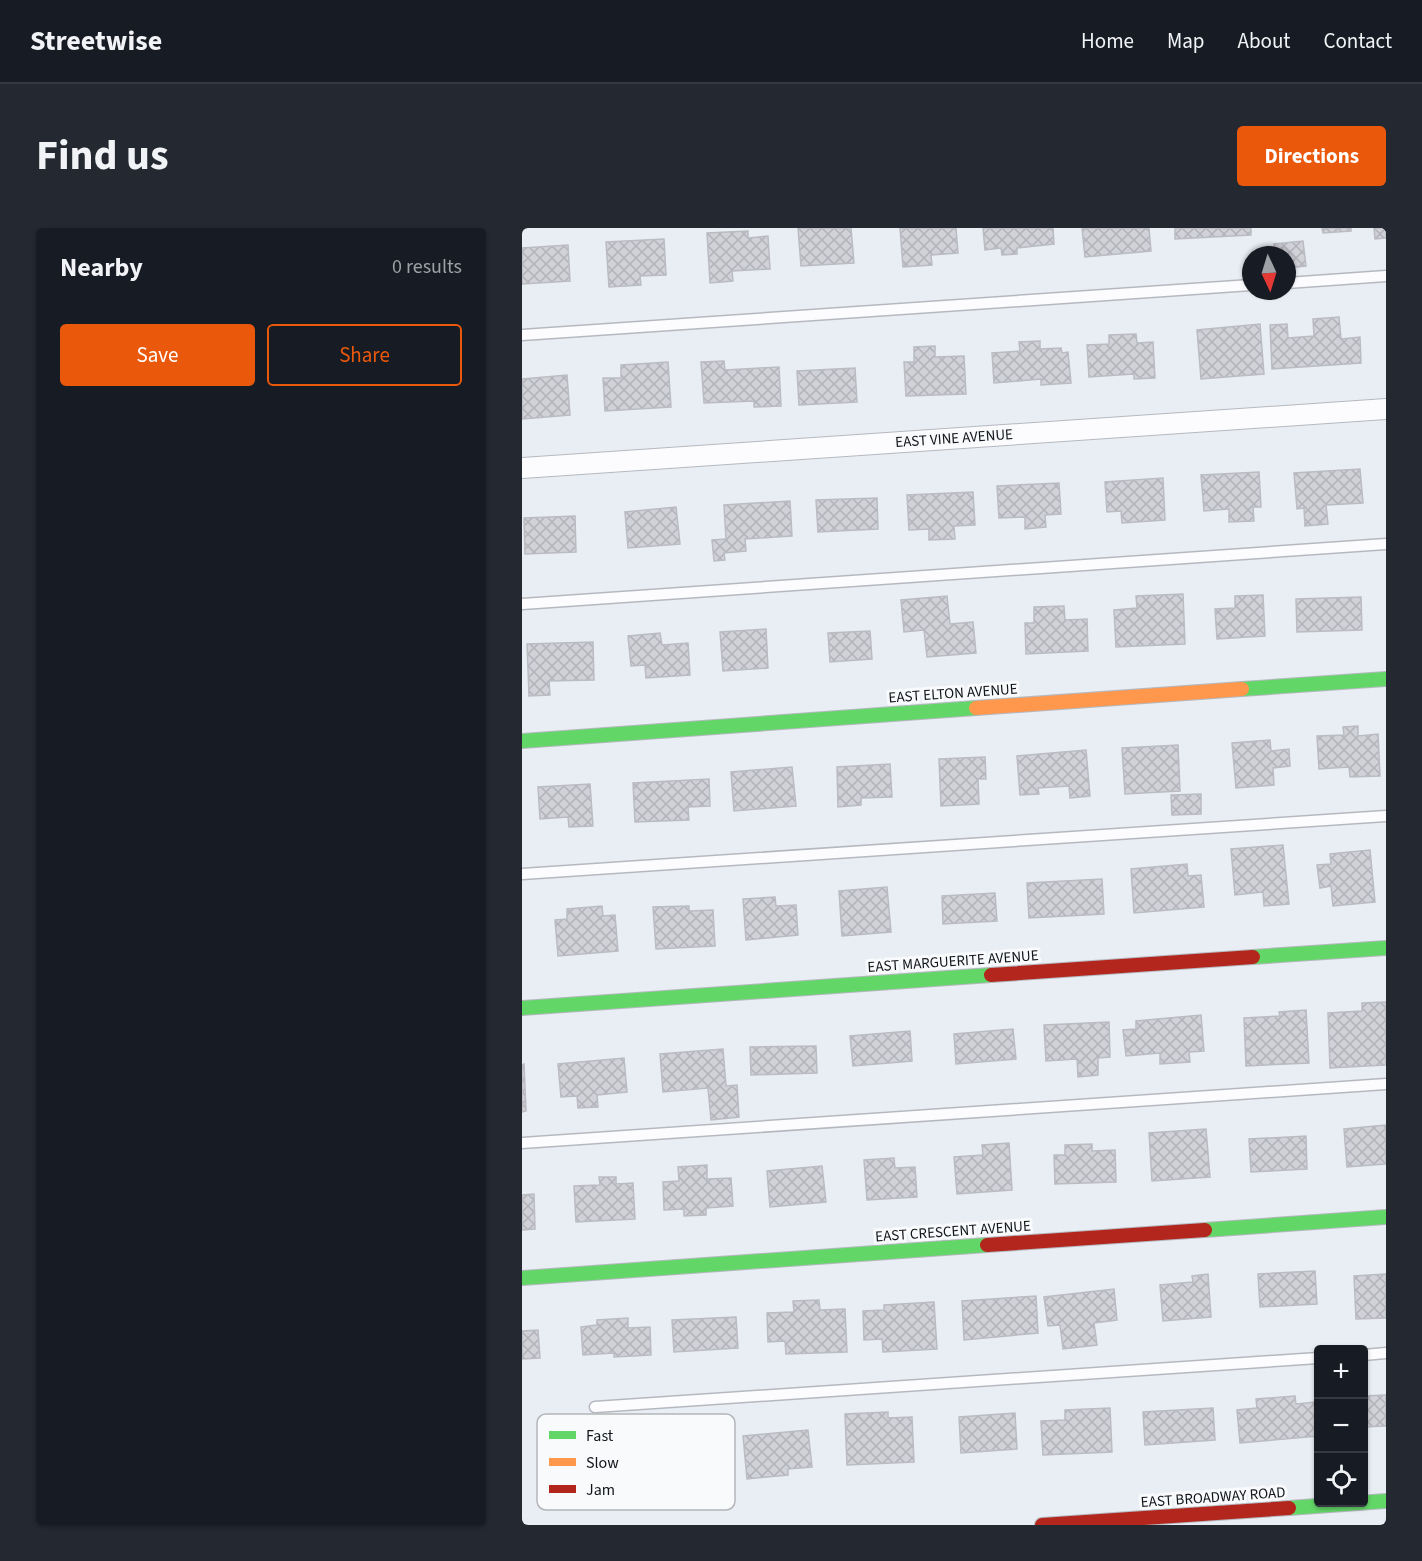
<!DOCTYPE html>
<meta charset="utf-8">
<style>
:root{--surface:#171b24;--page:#242831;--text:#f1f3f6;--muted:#9ea1a6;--line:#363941;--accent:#ea580c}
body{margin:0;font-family:"Source Sans 3",sans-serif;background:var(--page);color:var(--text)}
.controls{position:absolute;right:18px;bottom:18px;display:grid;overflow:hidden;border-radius:6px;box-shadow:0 2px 4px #0004}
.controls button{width:54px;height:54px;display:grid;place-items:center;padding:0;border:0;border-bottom:2px solid var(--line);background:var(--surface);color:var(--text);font:30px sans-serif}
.compass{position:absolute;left:720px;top:18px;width:54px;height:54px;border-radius:50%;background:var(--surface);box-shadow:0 2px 4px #0004;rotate:176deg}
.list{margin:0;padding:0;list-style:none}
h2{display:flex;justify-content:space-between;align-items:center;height:78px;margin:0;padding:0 24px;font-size:26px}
h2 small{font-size:20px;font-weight:400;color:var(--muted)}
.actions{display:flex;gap:12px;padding:18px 24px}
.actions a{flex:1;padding:14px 0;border:2px solid var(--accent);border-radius:6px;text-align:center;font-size:21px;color:var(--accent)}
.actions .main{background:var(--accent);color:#fff}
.icon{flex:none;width:33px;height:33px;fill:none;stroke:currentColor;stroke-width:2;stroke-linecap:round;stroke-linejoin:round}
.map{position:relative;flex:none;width:864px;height:1297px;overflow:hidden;border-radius:6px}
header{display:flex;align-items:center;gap:36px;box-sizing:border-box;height:84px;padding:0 30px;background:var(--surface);border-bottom:2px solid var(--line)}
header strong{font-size:28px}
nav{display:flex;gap:33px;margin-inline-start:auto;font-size:21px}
.intro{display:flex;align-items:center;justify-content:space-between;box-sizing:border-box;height:144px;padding:0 36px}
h1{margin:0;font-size:42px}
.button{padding:15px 27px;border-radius:6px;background:var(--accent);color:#fff;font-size:21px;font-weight:700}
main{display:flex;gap:36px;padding:0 36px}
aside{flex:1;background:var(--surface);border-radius:6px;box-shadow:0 2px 4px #0004}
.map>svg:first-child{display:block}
.building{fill:url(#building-cross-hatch);stroke:#babcc2;stroke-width:1.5}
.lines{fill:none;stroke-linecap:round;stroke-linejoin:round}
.lane-casing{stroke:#b5b9bf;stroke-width:13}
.street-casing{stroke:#b5b9bf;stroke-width:22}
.fast-casing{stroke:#b5b9bf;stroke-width:16}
.slow-casing{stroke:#b5b9bf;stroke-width:16}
.jam-casing{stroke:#b5b9bf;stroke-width:16}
.lane{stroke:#fcfcfe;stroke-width:10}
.street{stroke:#fcfcfe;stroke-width:20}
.fast{stroke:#63d668;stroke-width:14}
.slow{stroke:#ff974d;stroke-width:14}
.jam{stroke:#b3261e;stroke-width:14}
.labels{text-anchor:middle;stroke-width:6;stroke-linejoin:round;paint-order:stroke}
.street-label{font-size:15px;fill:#111418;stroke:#f8fafc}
.key{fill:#f8fafc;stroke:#b3b5b8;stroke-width:1.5}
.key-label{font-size:16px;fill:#111418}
</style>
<header>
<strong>Streetwise</strong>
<nav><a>Home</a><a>Map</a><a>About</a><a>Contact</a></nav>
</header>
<div class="intro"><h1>Find us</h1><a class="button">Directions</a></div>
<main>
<aside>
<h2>Nearby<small>0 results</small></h2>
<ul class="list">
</ul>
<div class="actions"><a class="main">Save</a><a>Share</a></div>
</aside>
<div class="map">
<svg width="864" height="1297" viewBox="0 0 864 1297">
<defs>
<pattern id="building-cross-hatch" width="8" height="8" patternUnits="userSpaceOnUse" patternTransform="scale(1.5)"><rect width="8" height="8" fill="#d0d2d8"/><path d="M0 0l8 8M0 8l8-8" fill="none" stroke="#b2b3b9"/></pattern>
</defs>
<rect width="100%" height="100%" fill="#e9eef5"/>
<!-- building -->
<path class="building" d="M276,0H329L332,35L279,38Z
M378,0H434L436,25L409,27L410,37L381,39Z
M461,0H531L532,16L495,20V26L480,27L479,20L463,22Z
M560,0H627L629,23L563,29Z
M653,0H729V7L653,11Z
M800,0H829V3L801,5Z
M852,0H864V10L853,11Z
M226,3V10L246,8L248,41L210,43L211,53L188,55L185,5Z
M142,11L144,47L118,48L119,57L87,59L84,14Z
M781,13L784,38L765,40V27H753L752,16Z
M46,17L48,53L0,56V20Z
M817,89L819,111L838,109L839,135L750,141L748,97L765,96L766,110L792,108L791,91Z
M738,96L742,146L679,151L675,102Z
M614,106L615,115L631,114L633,150L612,151V146L567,149L565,117L587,116V107Z
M518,113V121L539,120L540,125L546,124L549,155L519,157V151L472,155L470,125L498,123L497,114Z
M413,118V129L442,128L444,166L384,168L382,134H392V119Z
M202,133L203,142L257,139L259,178L232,179V173L182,175L179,134Z
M146,134L149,179L83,183L81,150H99V137Z
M333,140L335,174L277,177L275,143Z
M45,147L48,187L0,191V151Z
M838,241L841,275L804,277L806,296L783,298L782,280L775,281L772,245Z
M737,244L739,279H731L732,293L707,294V281L682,283L679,247Z
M641,250L643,292L600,295L599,283L585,284L583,254Z
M537,255L539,286L523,287L524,299L503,301V289L477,290L475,258Z
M451,264L453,297L432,298L433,311L407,312V301L387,302L385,267Z
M355,270L356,301L296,304L294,272Z
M268,273L270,308L223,311L224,323L202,325L203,332L192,333L190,312L204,311L202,277Z
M154,279L158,316L106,320L103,284Z
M53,288L54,324L3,326L2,290Z
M661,366L663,416L594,419L592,382L615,380L614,368Z
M741,367L743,408L695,411L693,381L713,380V368Z
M425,368L428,396L451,394L454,425L405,429L402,402L382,404L379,372Z
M839,369L840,402L775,404L774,371Z
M542,378L543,392L565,391L566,423L504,426L503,395H512V379Z
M244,401L246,440L201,443L198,404Z
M348,403L350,431L308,434L306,405Z
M138,405L140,417L166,415L168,447L124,450L123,437L109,438L106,408Z
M71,414L72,452L27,453L28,467L7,468L5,416Z
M836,498V508L856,506L858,548L828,549L827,539L797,541L795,508L822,507L821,499Z
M748,512L749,523L767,521L768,538L751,540L752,557L714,560L710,515Z
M656,517L658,563L603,566L600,520Z
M564,522L568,568L548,570L547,558L516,560L517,566L498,567L495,528Z
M463,529L464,551H456L457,576L419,578L417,531Z
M368,536L370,569L339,570V577L316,579L315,539Z
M270,539L274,578L212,583L209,544Z
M187,551L188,578L166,579L167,592L113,594L111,555Z
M68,556L71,598L47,599L46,589L18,591L16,559Z
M679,566V586L650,587L649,567Z
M761,617L767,676L742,678L741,664L713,667L709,621Z
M848,622L853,674L811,678L809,658L798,660L795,637L809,636L808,626Z
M665,636L666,648L679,647L682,679L612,685L609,641Z
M580,651L582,686L507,690L505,655Z
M365,659L369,704L320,708L317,663Z
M473,665L475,693L421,696L420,668Z
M253,669L254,678L274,677L276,707L224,712L221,671Z
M80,678L81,688L93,687L96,723L36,728L33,692L45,691V681Z
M167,678V683L191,682L193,718L134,721L131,679Z
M864,774V837L808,840L806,785L840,783V775Z
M784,782L787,835L724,838L722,790L758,788L757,784Z
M679,787L682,823L667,824L668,834L638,836V825L604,828L601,802L614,801V793Z
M587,794L588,829L576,830V847L556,849L555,831L524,833L522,797Z
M491,801L494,831L434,836L432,806Z
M388,803L390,833L331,838L328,808Z
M294,818L295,845L229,847L228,819Z
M201,821L204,858L215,857L217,889L189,892L186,860L141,864L138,826Z
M102,830L105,864L75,867L76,879L56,880L55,868L39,869L36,836Z
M2,836L4,883L0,884V837Z
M864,897V936L825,939L822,901Z
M684,901L688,949L630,953L627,905Z
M784,908L785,941L729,944L727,911Z
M487,915L490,962L435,966L432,929L461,927L460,917Z
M570,916V923L593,922L594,954L533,956L532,927H543V917Z
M372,930L373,940L393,939L395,969L345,972L342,932Z
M185,937V951L209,950L211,978L184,980V987L162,988V981L142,982L141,954L157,953L156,939Z
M300,938L304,974L248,979L245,943Z
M77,949H94V956L111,955L113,991L54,994L52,958L78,957Z
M12,966L13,1001L0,1002V967Z
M793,1043L795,1076L738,1079L736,1046Z
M686,1046L689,1089L641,1093L638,1057L671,1054L670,1048Z
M864,1046V1090L834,1091L832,1048Z
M592,1061L595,1092L572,1095L575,1117L541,1121L538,1097L526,1098L522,1069Z
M514,1068L516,1105L442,1112L440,1073Z
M297,1072L298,1082L323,1081L325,1124L264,1126L263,1113L246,1114L245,1085L272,1084L271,1073Z
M412,1074L415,1121L361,1124L360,1111L342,1112L341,1083L362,1082V1077Z
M214,1089L216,1120L152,1124L150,1092Z
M106,1090V1100L128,1099L129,1127L92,1129V1125L61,1127L59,1099L75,1097V1092Z
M16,1102L18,1130L0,1131V1103Z
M864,1167V1198L842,1199V1168Z
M773,1168L774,1176L793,1174L796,1208L718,1215L715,1182L735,1180L734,1171Z
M588,1180L590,1224L521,1227L519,1193L543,1192V1182Z
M691,1180L693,1212L623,1217L621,1184Z
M366,1184V1190L390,1189L392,1234L325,1237L323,1186Z
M493,1185L495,1221L439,1225L437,1189Z
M286,1202L290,1239L266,1241V1247L225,1251L221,1208Z"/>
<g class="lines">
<defs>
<path id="lane" d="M765,55L864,48
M0,107L729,57
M0,376L864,316
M0,646L864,588
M0,915L864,856
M842,1127L864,1125
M73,1179L796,1130"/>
<path id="street" d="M0,240L864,181"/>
<path id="fast" d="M720,461L864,451
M0,513L454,480
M731,729L864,720
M0,780L469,747
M683,1002L864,989
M0,1050L465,1017
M767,1280L864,1273"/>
<path id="slow" d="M454,480L720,461"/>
<path id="jam" d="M469,747L731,729
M465,1017L683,1002
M520,1297L767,1280"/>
</defs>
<!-- lane casing -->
<use href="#lane" class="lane-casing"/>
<!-- street casing -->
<use href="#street" class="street-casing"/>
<!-- fast casing -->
<use href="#fast" class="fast-casing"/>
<!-- slow casing -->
<use href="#slow" class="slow-casing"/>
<!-- jam casing -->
<use href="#jam" class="jam-casing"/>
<!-- lane -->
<use href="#lane" class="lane"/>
<!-- street -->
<use href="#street" class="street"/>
<!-- fast -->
<use href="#fast" class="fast"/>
<!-- slow -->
<use href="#slow" class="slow"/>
<!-- jam -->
<use href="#jam" class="jam"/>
</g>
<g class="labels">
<!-- street labels -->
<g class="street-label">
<text transform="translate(432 210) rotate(-4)" y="5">EAST VINE AVENUE</text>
<text transform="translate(431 465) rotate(-4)" y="5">EAST ELTON AVENUE</text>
<text transform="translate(431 733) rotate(-4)" y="5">EAST MARGUERITE AVENUE</text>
<text transform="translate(431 1003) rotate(-4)" y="5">EAST CRESCENT AVENUE</text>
<text transform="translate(691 1269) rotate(-4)" y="5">EAST BROADWAY ROAD</text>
</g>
</g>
<!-- legend -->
<rect x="15" y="1186" width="198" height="96" rx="9" class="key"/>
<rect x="27" y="1203" width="27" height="8" fill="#63d668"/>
<rect x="27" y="1230" width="27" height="8" fill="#ff974d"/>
<rect x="27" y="1257" width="27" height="8" fill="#b3261e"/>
<g class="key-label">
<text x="64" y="1213">Fast</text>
<text x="64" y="1240">Slow</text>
<text x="64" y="1267">Jam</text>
</g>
</svg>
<div class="controls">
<button>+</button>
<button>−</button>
<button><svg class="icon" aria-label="locate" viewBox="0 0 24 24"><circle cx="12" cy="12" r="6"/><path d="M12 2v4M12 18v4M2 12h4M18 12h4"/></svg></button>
</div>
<svg class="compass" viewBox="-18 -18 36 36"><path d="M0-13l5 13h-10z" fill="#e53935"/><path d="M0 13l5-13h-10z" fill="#9ea1a6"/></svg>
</div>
</main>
